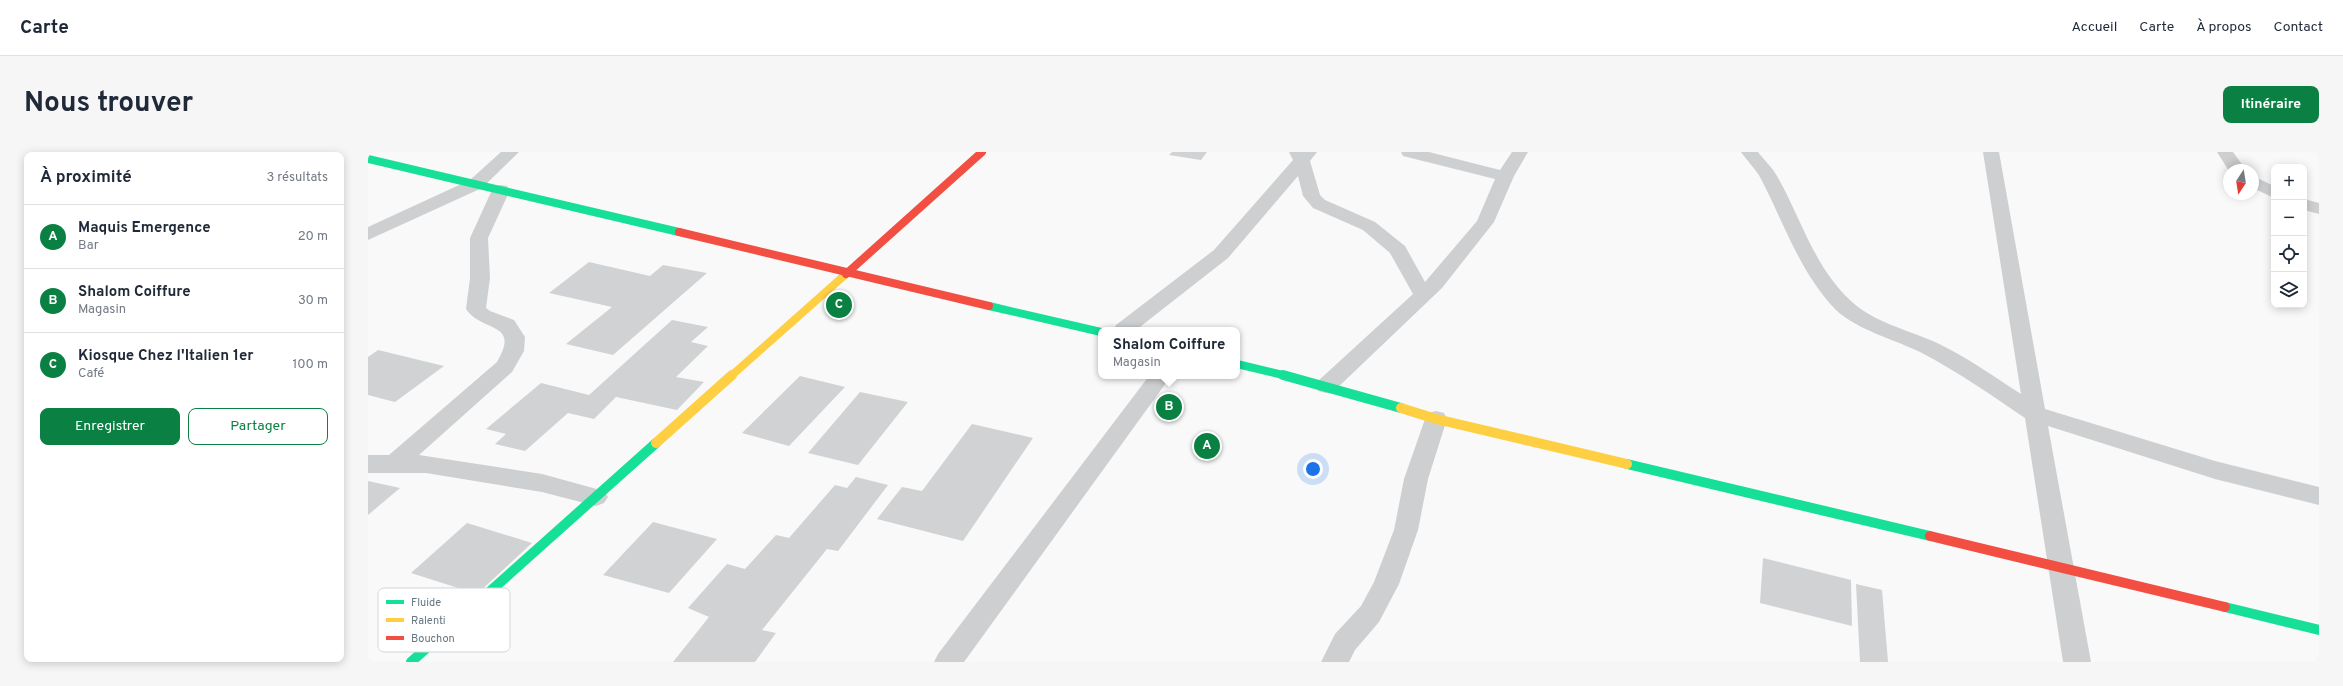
<!DOCTYPE html>
<html lang="fr">
<meta charset="utf-8">
<style>
:root{--surface:#fff;--page:#f6f6f7;--text:#1f2937;--muted:#747a83;--line:#e0e1e3;--accent:#0b8043}
body{margin:0;font-family:Overpass,sans-serif;background:var(--page);color:var(--text)}
.controls{position:absolute;right:12px;top:12px;display:grid;overflow:hidden;border-radius:8px;box-shadow:0 2px 10px #0003}
.controls button{width:36px;height:36px;display:grid;place-items:center;padding:0;border:0;border-bottom:1px solid var(--line);background:var(--surface);color:var(--text);font:20px sans-serif}
.compass{position:absolute;left:1855px;top:12px;width:36px;height:36px;border-radius:50%;background:var(--surface);box-shadow:0 2px 10px #0003;rotate:192deg}
.you{position:absolute;left:945px;top:317px;width:14px;height:14px;margin:-10px;border:3px solid #fff;border-radius:50%;background:#1a73e8;box-shadow:0 0 0 6px #1a73e833}
.badge{display:grid;place-items:center;width:26px;height:26px;border-radius:50%;background:var(--accent);color:#fff;font-size:13px;font-weight:700}
.pin{position:absolute;translate:-50% -50%;border:2px solid #fff;box-shadow:0 1px 4px #0006}
.popup{position:absolute;left:730px;top:175px;width:142px;height:52px;box-sizing:border-box;display:grid;place-content:center;border-radius:8px;background:var(--surface);filter:drop-shadow(0 1px 3px #0005);font-size:13px;white-space:nowrap;color:var(--muted)}
.popup b{font-size:15px;color:var(--text)}
.popup::after{content:'';position:absolute;left:50%;top:100%;margin-left:-8px;border:8px solid transparent;border-top-color:var(--surface)}
.list{margin:0;padding:0;list-style:none}
h2{display:flex;justify-content:space-between;align-items:center;height:52px;margin:0;padding:0 16px;font-size:17px}
h2 small{font-size:13px;font-weight:400;color:var(--muted)}
.list li{display:grid;grid-template-columns:26px 1fr auto;gap:12px;align-items:center;box-sizing:border-box;height:64px;padding:0 16px;border-top:1px solid var(--line)}
.list b{display:block;font-size:15px;white-space:nowrap}
.list p{margin:0;font-size:13px;white-space:nowrap;color:var(--muted)}
.list em{font-size:13px;font-style:normal;color:var(--muted)}
.actions{display:flex;gap:8px;padding:12px 16px}
.actions a{flex:1;padding:9px 0;border:1px solid var(--accent);border-radius:8px;text-align:center;font-size:14px;color:var(--accent)}
.actions .main{background:var(--accent);color:#fff}
.icon{flex:none;width:22px;height:22px;fill:none;stroke:currentColor;stroke-width:2;stroke-linecap:round;stroke-linejoin:round}
.map{position:relative;flex:none;width:1951px;height:510px;overflow:hidden;border-radius:8px}
header{display:flex;align-items:center;gap:24px;box-sizing:border-box;height:56px;padding:0 20px;background:var(--surface);border-bottom:1px solid var(--line)}
header strong{font-size:19px}
nav{display:flex;gap:22px;margin-inline-start:auto;font-size:14px}
.intro{display:flex;align-items:center;justify-content:space-between;box-sizing:border-box;height:96px;padding:0 24px}
h1{margin:0;font-size:28px}
.button{padding:10px 18px;border-radius:8px;background:var(--accent);color:#fff;font-size:14px;font-weight:700}
main{display:flex;gap:24px;padding:0 24px}
aside{flex:1;background:var(--surface);border-radius:8px;box-shadow:0 2px 10px #0003}
.map>svg:first-child{display:block}
.building{fill:#d0d2d3}
.lines{fill:none;stroke-linecap:round;stroke-linejoin:round}
.street{fill:#cecfd0;fill-rule:evenodd}
.fast-far1{stroke:#16e098;stroke-width:8}
.fast{stroke:#16e098;stroke-width:10}
.slow-far1{stroke:#ffcf43;stroke-width:8}
.slow{stroke:#ffcf43;stroke-width:10}
.jam-far1{stroke:#f24e42;stroke-width:8}
.jam{stroke:#f24e42;stroke-width:10}
.key{fill:#fff;stroke:#d1d6da;stroke-width:1}
.key-label{font-size:11px;fill:#657683}
</style>
<header>
<strong>Carte</strong>
<nav><a>Accueil</a><a>Carte</a><a>À propos</a><a>Contact</a></nav>
</header>
<div class="intro"><h1>Nous trouver</h1><a class="button">Itinéraire</a></div>
<main>
<aside>
<h2>À proximité<small>3 résultats</small></h2>
<ul class="list">
<li><span class="badge">A</span><div><b>Maquis Emergence</b><p>Bar</p></div><em>20 m</em></li>
<li><span class="badge">B</span><div><b>Shalom Coiffure</b><p>Magasin</p></div><em>30 m</em></li>
<li><span class="badge">C</span><div><b>Kiosque Chez l'Italien 1er</b><p>Café</p></div><em>100 m</em></li>
</ul>
<div class="actions"><a class="main">Enregistrer</a><a>Partager</a></div>
</aside>
<div class="map">
<svg width="1951" height="510" viewBox="0 0 1951 510">
<rect width="100%" height="100%" fill="#f9f9f9"/>
<!-- building -->
<path class="building" d="M804,0H839L833,8L801,3Z
M221,110L282,124L295,113L339,121L245,203L198,192L244,155L181,141Z
M304,168L340,175L323,190L340,194L308,225L336,230L309,258L248,245L226,267L200,261L157,299L127,292L138,282L118,277L173,231L221,243Z
M10,198L76,214L27,250L0,243V205Z
M432,224L477,235L421,294L374,281Z
M492,240L540,250L490,313L440,301Z
M604,272L665,286L595,389L509,367L534,335L554,339Z
M488,325L520,333L470,399L459,397L394,478L408,481L387,510H305L341,465L320,456L359,412L377,417L408,383L421,386L467,333L479,336Z
M0,329L32,336L0,363Z
M285,370L349,387L301,441L235,423Z
M99,371L164,391L109,442L43,421Z
M1395,406L1483,428L1484,474L1392,451Z
M1488,432L1514,438L1520,510H1492Z"/>
<g class="lines">
<!-- street -->
<path class="street" d="M133,0H151L114,36L0,88V75L102,28Z
M921,0H949L942,9L952,43L957,48L1007,70L1037,94L1057,130L1109,69L1127,27L1035,4L1033,0H1061L1132,18L1144,0H1160L1146,24L1126,70L1074,136L966,239L958,241L950,239L947,234L950,229L1045,142L1022,101L995,78L945,56L935,44L930,24L860,106L768,178H745L748,173L846,98L925,8Z
M1373,0H1390C1396,8 1404,15 1409,24C1433,66 1446,115 1483,149C1505,170 1540,178 1567,190C1597,204 1625,224 1653,242L1615,0H1631L1677,257L1847,309L1951,335V353L1847,327L1680,274L1723,510H1695L1657,266C1623,243 1590,220 1554,201C1528,188 1489,178 1468,158C1432,121 1416,71 1393,27C1388,17 1379,9 1373,0Z
M1849,0H1865L1878,18L1861,19Z
M1885,24L1906,34V46L1885,36Z
M133,33L139,34L142,38L120,86L122,126L118,156L122,159L146,168L157,185L156,199L144,220L51,303L174,322L236,339L240,345L236,351L228,354L174,340L58,321H0V303H21L129,210C153,169 114,181 98,157L102,126V86L124,38L127,34Z
M1936,47L1951,51V62L1936,58Z
M781,224H803L596,510H566L570,502Z
M1068,259L1076,261L1079,267L1060,327L1050,378L1031,432L1011,470L987,498L981,510H953L967,482L993,454L1006,430L1026,378L1036,327L1057,267L1060,261Z"/>
<!-- fast-far1 -->
<path class="fast-far1" d="M0,7L311,80
M621,154L733,180
M869,212L919,224"/>
<!-- fast -->
<path class="fast" d="M915,223L1033,256
M1259,312L1562,384
M1857,455L1951,478
M43,510L288,291"/>
<!-- slow-far1 -->
<path class="slow-far1" d="M363,224L478,122"/>
<!-- slow -->
<path class="slow" d="M1033,256L1068,267L1259,312
M288,291L364,223"/>
<!-- jam-far1 -->
<path class="jam-far1" d="M311,80L621,154
M478,122L614,0"/>
<!-- jam -->
<path class="jam" d="M1562,384L1857,455"/>
</g>
<!-- legend -->
<rect x="10" y="436" width="132" height="64" rx="6" class="key"/>
<rect x="18" y="448" width="18" height="4" fill="#16e098"/>
<rect x="18" y="466" width="18" height="4" fill="#ffcf43"/>
<rect x="18" y="484" width="18" height="4" fill="#f24e42"/>
<g class="key-label">
<text x="43" y="454">Fluide</text>
<text x="43" y="472">Ralenti</text>
<text x="43" y="490">Bouchon</text>
</g>
</svg>
<div class="controls">
<button>+</button>
<button>−</button>
<button><svg class="icon" aria-label="locate" viewBox="0 0 24 24"><circle cx="12" cy="12" r="6"/><path d="M12 2v4M12 18v4M2 12h4M18 12h4"/></svg></button>
<button><svg class="icon" aria-label="layers" viewBox="0 0 24 24"><path d="M12 4l9 5-9 5-9-5zM3 14l9 5 9-5"/></svg></button>
</div>
<svg class="compass" viewBox="-18 -18 36 36"><path d="M0-13l5 13h-10z" fill="#e53935"/><path d="M0 13l5-13h-10z" fill="#747a83"/></svg>
<div class="you"></div>
<div class="pin badge" style="left:839px;top:294px">A</div>
<div class="pin badge" style="left:801px;top:255px">B</div>
<div class="popup"><b>Shalom Coiffure</b>Magasin</div>
<div class="pin badge" style="left:471px;top:153px">C</div>
</div>
</main>
